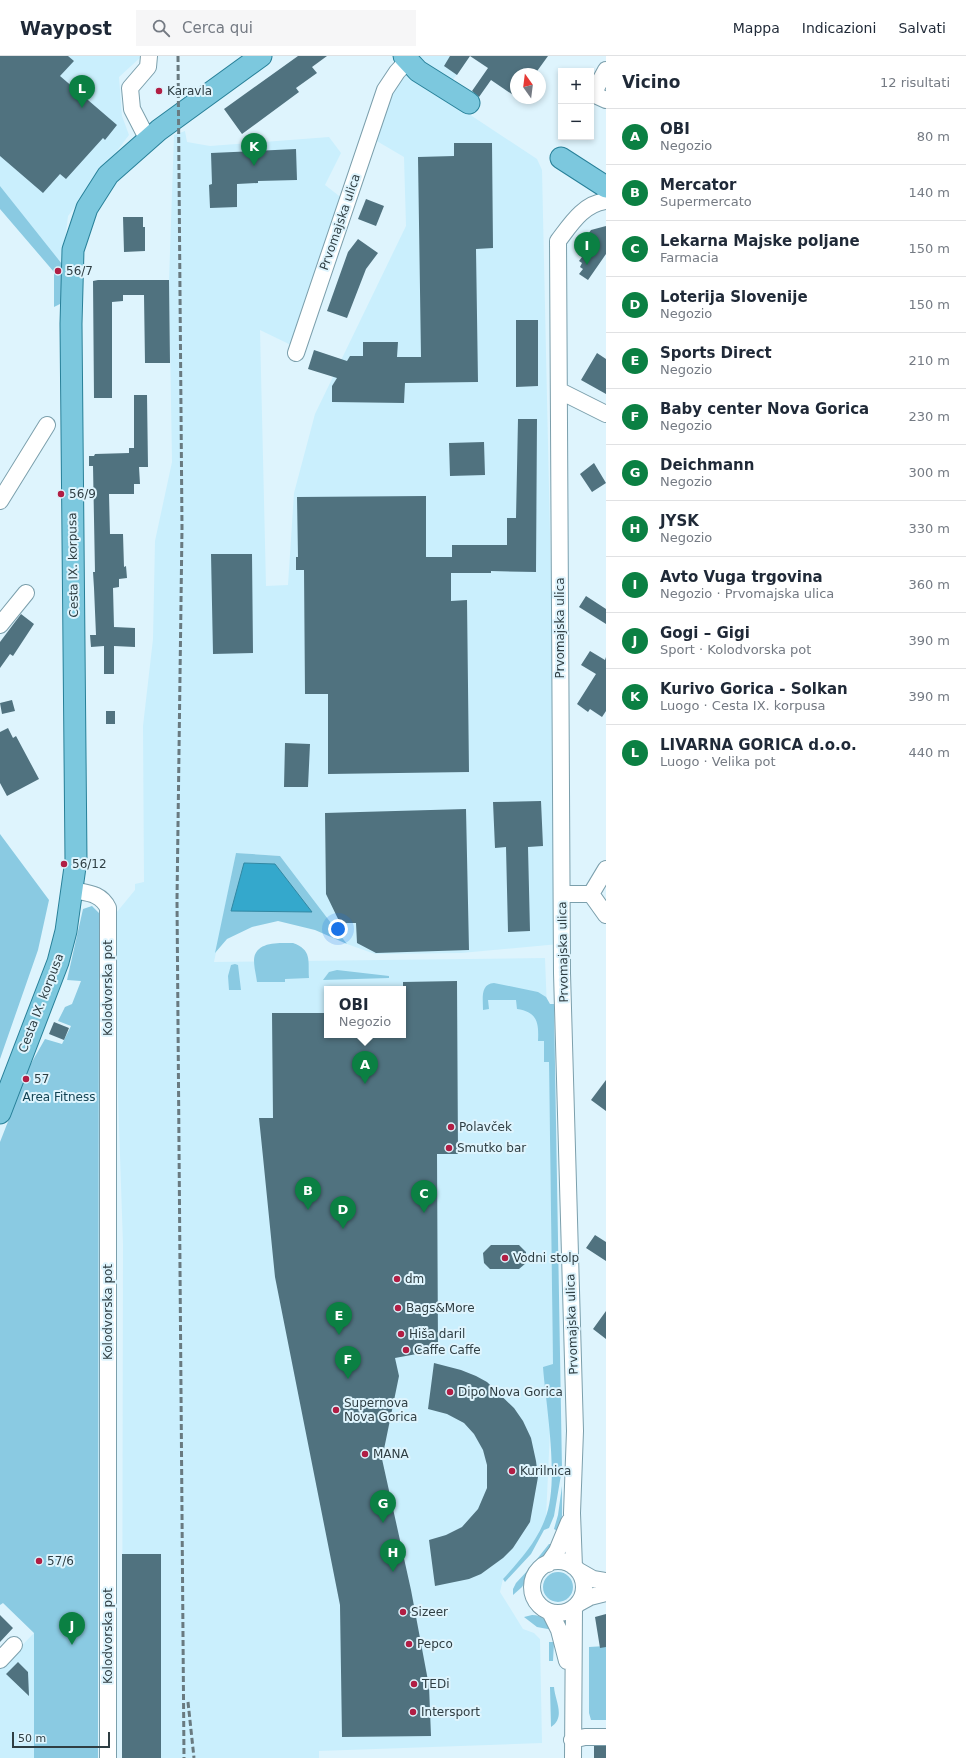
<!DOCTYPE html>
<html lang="it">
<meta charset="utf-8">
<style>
:root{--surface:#fff;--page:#f6f6f7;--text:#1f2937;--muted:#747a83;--line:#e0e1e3;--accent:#0b8043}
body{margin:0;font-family:"DejaVu Sans",sans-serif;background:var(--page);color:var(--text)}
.controls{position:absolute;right:12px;top:12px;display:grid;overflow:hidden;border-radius:0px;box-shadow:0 2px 6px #0003}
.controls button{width:36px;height:36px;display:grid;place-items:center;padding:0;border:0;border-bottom:1px solid var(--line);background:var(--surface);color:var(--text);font:20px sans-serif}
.compass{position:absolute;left:510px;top:12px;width:36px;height:36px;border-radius:50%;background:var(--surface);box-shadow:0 2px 6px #0003;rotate:346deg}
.scale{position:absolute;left:12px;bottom:10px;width:98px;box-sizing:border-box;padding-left:4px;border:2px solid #2f3e43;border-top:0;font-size:11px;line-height:14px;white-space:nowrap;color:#2f3e43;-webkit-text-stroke:3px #def4fd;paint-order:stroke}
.you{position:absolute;left:338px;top:873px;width:14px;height:14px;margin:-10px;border:3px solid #fff;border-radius:50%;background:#1a73e8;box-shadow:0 0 0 6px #1a73e833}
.badge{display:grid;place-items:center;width:26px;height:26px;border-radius:50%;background:var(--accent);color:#fff;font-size:13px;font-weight:700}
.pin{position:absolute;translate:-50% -33px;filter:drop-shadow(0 1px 2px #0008)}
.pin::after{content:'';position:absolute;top:21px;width:14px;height:12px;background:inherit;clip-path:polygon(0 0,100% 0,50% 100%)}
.popup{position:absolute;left:324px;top:930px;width:82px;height:52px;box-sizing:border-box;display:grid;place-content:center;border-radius:0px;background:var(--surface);filter:drop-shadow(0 1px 3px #0005);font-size:13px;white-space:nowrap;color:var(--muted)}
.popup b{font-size:15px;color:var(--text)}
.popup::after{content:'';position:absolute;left:50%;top:100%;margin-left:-8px;border:8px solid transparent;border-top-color:var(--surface)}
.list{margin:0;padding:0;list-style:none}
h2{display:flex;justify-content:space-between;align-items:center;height:52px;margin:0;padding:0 16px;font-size:17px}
h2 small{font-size:13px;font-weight:400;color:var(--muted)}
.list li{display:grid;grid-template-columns:26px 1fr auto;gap:12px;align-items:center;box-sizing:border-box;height:56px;padding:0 16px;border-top:1px solid var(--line)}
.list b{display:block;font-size:15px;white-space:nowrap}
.list p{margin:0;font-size:13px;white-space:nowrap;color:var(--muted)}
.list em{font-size:13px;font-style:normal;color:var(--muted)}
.icon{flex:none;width:22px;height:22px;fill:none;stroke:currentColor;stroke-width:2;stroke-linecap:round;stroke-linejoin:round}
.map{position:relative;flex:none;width:606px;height:1702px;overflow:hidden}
header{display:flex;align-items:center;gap:24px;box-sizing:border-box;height:56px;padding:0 20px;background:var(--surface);border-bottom:1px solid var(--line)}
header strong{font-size:19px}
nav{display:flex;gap:22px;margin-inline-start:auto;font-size:14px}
.search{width:280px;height:36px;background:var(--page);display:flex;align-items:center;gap:10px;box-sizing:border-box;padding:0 14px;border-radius:0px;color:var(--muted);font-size:15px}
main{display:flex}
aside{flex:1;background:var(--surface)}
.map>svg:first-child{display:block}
.built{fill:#caeffd;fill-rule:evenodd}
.green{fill:#8acae2}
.water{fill:#34a8cc;stroke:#3288a3}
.building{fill:#50727f}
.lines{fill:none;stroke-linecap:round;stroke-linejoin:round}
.minor-casing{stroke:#7b9fac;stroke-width:18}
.major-casing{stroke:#288099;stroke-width:23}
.minor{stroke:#fff;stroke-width:16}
.major{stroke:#7cc8de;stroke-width:21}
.rail{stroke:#697a80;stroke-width:3;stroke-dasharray:6 3;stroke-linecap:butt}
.poi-dot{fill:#b11e44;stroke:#def4fd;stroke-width:1.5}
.labels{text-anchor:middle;stroke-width:4;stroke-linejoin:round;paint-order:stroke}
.poi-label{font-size:12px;fill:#2f3e43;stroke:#def4fd;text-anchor:start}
.street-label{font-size:12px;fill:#2f3e43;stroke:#def4fd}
.park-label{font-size:12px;fill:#134353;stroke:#def4fd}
</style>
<header>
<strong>Waypost</strong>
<div class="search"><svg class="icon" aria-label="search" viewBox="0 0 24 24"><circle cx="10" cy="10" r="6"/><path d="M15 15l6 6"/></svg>Cerca qui</div>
<nav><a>Mappa</a><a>Indicazioni</a><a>Salvati</a></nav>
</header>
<main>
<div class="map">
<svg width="606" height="1702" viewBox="0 0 606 1702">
<rect width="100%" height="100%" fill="#def4fd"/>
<!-- built -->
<path class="built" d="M0,0H142L119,21L122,60L129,79L68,160L62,208L0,130Z
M418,0H470L452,25L427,10Z
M407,17L537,103L542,114L559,888L461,897L375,898L347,888L280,800L236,797L214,906L545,902L549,1006L553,1308L546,1462L535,1484L524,1501L503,1523L500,1536L523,1573L534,1577L540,1583L542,1687L319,1695V1702H122L123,1188L112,862L135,834V828L144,826L143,670L153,583L155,485L172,406L169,225L174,79L185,75L187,86L210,90L329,81L341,97L325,129L343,143L293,290L260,274L266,530L288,529L294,437L315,358L406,170L404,101L375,84L389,39ZM327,933H403V979H327Z
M34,1577V1702H0V1612Z"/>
<!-- green -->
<path class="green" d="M0,130L62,208V247L54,251V216L0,153Z
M0,778L49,844L38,894L0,1003Z
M236,797L280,800L347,888L315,874L278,865L252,871L227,883L215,897Z
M92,850L99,857L98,1702H34V1577L3,1547L0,1549V1086L18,1040L20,1027L45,983L62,988L71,970L58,965L65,951L72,948L81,925L67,924L83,853Z
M293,887C312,894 308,904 309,922L285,923V926H257C256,919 254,911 254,904C255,885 279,887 293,887Z
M235,908L238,909L241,934H229L228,920L231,909Z
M337,914L389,920V922L323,924L329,916Z
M494,927L538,936L546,941L550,948H554V951L562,1413L554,1460L549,1472L544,1474L531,1498L505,1526L503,1523C520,1504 536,1487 545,1463C560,1427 546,1351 543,1311L553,1308L549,1006H544V985H538C539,966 537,956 517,953L516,944H488L489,953L483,954C483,943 480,928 494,927Z
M562,1430V1460L559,1476L554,1473L558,1459Z
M549,1488H555L547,1500L533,1512L522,1531L513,1539V1533L516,1527L529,1513Z
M543 1531a15 15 0 1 1 30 0a15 15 0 1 1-30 0Z
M532,1559C543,1559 547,1566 553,1574L537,1571L524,1561Z
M549,1586H554L553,1605H549Z
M606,1590V1664H591L589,1657V1591Z
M550,1631H554C555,1645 566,1661 551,1671Z"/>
<!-- water -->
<path class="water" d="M244,807L275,808L312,856L231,855Z"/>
<!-- building -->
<path class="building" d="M0,0H68L74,5L60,20L117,69L105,84L103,82L66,123L60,118L43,137L0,100Z
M298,0H327L312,11L317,17L296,32L299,36L242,78L224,53Z
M450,0H470L457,19L444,10Z
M470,0H548L535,18H516V41L491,24L479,41L472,35L488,12Z
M454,87H492L493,192L476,193L478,326L405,327L404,347L332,346V330L337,322L308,313L314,294L347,305L350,300H363V286H398L397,301H421L418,101L454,100Z
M296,93L297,124L258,125V127L237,128V151L210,152L209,129L212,128L211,97Z
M366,143L384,150L376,170L358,163Z
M123,161H143V171H145V195L124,196Z
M606,170V198L588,224L579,218L583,213L580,211L582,207L579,205L582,201L579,199L582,195L578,192L591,174Z
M358,183L378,197L366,213L347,262L327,255L348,196Z
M98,224H169L170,307H145L144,239H123V245L112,246V342H94L93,225Z
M516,264H538V330L516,331Z
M597,297L606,303V338L581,324Z
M134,339H147L148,411H139L140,428H134V438H109L110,478H123L124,511L126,510L127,522L119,523V531L113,532L114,571L135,572V591L114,590V618H104V590L91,591L90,579H96L94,532L93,516H95L93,410H89V400H94L95,398L129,397V392H134Z
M518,363H537L536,516L491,515V517H451V545L467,544L469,716L328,718V638H305L304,514H296V501H298L297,441L426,440V501H452V489H507V462H516Z
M484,386L485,419L450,420L449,387Z
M594,407L606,427L592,436L580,418Z
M211,498H252L253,597L213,598Z
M586,540L606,553V568L579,551Z
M21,558L34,568L13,600L10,598L0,612V586Z
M590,595L605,604L606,601V655L602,661L590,653L588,656L577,648L596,618L581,609Z
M12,644L15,655L2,658L0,647Z
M106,655H115V668H106Z
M8,672L13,682L16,680L39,723L7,740L0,727V676Z
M285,687L310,688L308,731H284Z
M541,745L543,790L528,791L530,875L508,876L506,791L495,792L493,746Z
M466,753L469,894L376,897L357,887L356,867H340L326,838L325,757Z
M457,925L458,1098H437L438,1294L395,1302L399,1320L382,1403L411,1534L429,1630L431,1680L342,1681L340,1549L275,1221L263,1101L259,1062H273L272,957H327V979H403V926Z
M54,966L69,972L64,984L49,978Z
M606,1024V1055L591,1044Z
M595,1179L606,1186V1205L586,1192Z
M491,1189H519L526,1196V1207L519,1213H490L484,1207L483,1197Z
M606,1255V1283L593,1273Z
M434,1307L461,1314L476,1320L487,1326L514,1352L523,1365L531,1382L536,1405L538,1421L530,1466L513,1492L503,1502L481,1518L469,1523L435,1530L429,1484L446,1479L462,1471L478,1453L487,1432V1409L483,1394L474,1378L464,1367L447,1358L428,1353Z
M122,1498H161V1702H122Z
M606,1558V1591L600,1592L595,1561Z
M0,1559L13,1572L0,1586Z
M18,1606L28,1616L29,1640L6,1618Z
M594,1690H606V1702H594Z"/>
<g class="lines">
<defs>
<path id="minor" d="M606,14L593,38L606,44
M148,84L132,53L130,32L148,11L149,0
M296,297L385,34L397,16L408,4
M560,335L606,358
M0,445L47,369
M0,569L26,537
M73,834C87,837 101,837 108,852V1702
M562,838H591L606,813
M591,838L606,859
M532 1531a26 26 0 1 1 52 0a26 26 0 1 1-52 0Z
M548,1508L557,1495L569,1466
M574,1511L572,1457L575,1375L562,917L558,185C571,168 583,148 606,145
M579,1515L593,1523L606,1525
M579,1547L590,1541L606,1537
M550,1556L559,1574L567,1605
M0,1604L14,1589
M572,1684L585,1681H606
M573,1702L574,1552"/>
<path id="major" d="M404,0L418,15L469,47
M561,102L606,131
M0,1057L58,906L66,875L76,804L71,268L73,194L87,152L108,119L159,74L261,0"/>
</defs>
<!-- minor casing -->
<use href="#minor" class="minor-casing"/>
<!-- major casing -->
<use href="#major" class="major-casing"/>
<!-- minor -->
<use href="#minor" class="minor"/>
<!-- major -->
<use href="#major" class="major"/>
<!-- rail -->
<path class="rail" d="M178,0L182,472L177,844L184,1702
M188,1646L194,1702"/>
</g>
<!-- markers -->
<g class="poi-dot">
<circle cx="159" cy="35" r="4"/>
<circle cx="58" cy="215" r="4"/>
<circle cx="61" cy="438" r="4"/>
<circle cx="64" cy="808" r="4"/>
<circle cx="26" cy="1023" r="4"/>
<circle cx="451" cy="1071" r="4"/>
<circle cx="449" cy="1092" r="4"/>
<circle cx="505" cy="1202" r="4"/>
<circle cx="397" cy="1223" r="4"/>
<circle cx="398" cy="1252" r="4"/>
<circle cx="401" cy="1278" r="4"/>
<circle cx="406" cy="1294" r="4"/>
<circle cx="450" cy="1336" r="4"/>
<circle cx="336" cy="1354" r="4"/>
<circle cx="365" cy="1398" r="4"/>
<circle cx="512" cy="1415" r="4"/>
<circle cx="39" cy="1505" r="4"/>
<circle cx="403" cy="1556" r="4"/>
<circle cx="409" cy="1588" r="4"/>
<circle cx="414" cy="1628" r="4"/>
<circle cx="413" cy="1656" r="4"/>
</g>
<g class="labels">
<!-- poi labels -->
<g class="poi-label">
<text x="167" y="39">Karavla</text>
<text x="66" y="219">56/7</text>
<text x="69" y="442">56/9</text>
<text x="72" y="812">56/12</text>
<text x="34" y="1027">57</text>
<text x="459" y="1075">Polavček</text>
<text x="457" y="1096">Smutko bar</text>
<text x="513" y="1206">Vodni stolp</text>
<text x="405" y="1227">dm</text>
<text x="406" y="1256">Bags&amp;More</text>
<text x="409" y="1282">Hiša daril</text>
<text x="414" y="1298">Caffe Caffe</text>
<text x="458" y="1340">Dipo Nova Gorica</text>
<text x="344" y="1351">Supernova<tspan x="344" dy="14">Nova Gorica</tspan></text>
<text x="373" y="1402">MANA</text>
<text x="520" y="1419">Kurilnica</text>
<text x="47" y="1509">57/6</text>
<text x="411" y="1560">Sizeer</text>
<text x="417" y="1592">Pepco</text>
<text x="422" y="1632">TEDi</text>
<text x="421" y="1660">Intersport</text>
</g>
<!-- street labels -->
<g class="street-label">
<text transform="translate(340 166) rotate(-71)" y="4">Prvomajska ulica</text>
<text transform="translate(73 509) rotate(-91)" y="4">Cesta IX. korpusa</text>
<text transform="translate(560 572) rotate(-90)" y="4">Prvomajska ulica</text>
<text transform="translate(563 896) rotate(-91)" y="4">Prvomajska ulica</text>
<text transform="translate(108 932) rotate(-90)" y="4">Kolodvorska pot</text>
<text transform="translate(41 947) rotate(-69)" y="4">Cesta IX. korpusa</text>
<text transform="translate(108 1256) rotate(-90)" y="4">Kolodvorska pot</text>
<text transform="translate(572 1268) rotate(-92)" y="4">Prvomajska ulica</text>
<text transform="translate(108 1580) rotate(-90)" y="4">Kolodvorska pot</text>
</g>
<!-- park labels -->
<g class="park-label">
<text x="59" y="1045">Area Fitness</text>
</g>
</g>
</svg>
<div class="controls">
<button>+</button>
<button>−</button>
</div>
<svg class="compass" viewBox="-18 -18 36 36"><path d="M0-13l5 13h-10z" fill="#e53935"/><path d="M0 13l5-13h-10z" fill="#747a83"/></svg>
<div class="scale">50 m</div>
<div class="you"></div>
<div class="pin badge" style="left:365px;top:1028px">A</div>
<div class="popup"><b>OBI</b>Negozio</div>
<div class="pin badge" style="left:308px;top:1154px">B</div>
<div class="pin badge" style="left:424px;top:1157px">C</div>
<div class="pin badge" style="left:343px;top:1173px">D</div>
<div class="pin badge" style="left:339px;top:1279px">E</div>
<div class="pin badge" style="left:348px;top:1323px">F</div>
<div class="pin badge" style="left:383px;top:1467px">G</div>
<div class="pin badge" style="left:393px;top:1516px">H</div>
<div class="pin badge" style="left:587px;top:209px">I</div>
<div class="pin badge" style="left:72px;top:1589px">J</div>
<div class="pin badge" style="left:254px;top:110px">K</div>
<div class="pin badge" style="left:82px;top:52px">L</div>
</div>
<aside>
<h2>Vicino<small>12 risultati</small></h2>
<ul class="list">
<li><span class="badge">A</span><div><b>OBI</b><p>Negozio</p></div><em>80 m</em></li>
<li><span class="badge">B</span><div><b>Mercator</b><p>Supermercato</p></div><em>140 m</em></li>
<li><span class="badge">C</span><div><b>Lekarna Majske poljane</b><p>Farmacia</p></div><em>150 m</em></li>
<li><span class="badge">D</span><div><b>Loterija Slovenije</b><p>Negozio</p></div><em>150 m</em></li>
<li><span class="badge">E</span><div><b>Sports Direct</b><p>Negozio</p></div><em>210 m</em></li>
<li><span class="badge">F</span><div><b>Baby center Nova Gorica</b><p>Negozio</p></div><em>230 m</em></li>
<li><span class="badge">G</span><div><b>Deichmann</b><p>Negozio</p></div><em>300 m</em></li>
<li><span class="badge">H</span><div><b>JYSK</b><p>Negozio</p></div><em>330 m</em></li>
<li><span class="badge">I</span><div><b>Avto Vuga trgovina</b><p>Negozio · Prvomajska ulica</p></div><em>360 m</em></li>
<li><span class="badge">J</span><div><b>Gogi – Gigi</b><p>Sport · Kolodvorska pot</p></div><em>390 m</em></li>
<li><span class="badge">K</span><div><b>Kurivo Gorica - Solkan</b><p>Luogo · Cesta IX. korpusa</p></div><em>390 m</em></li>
<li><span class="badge">L</span><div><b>LIVARNA GORICA d.o.o.</b><p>Luogo · Velika pot</p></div><em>440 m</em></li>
</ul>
</aside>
</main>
